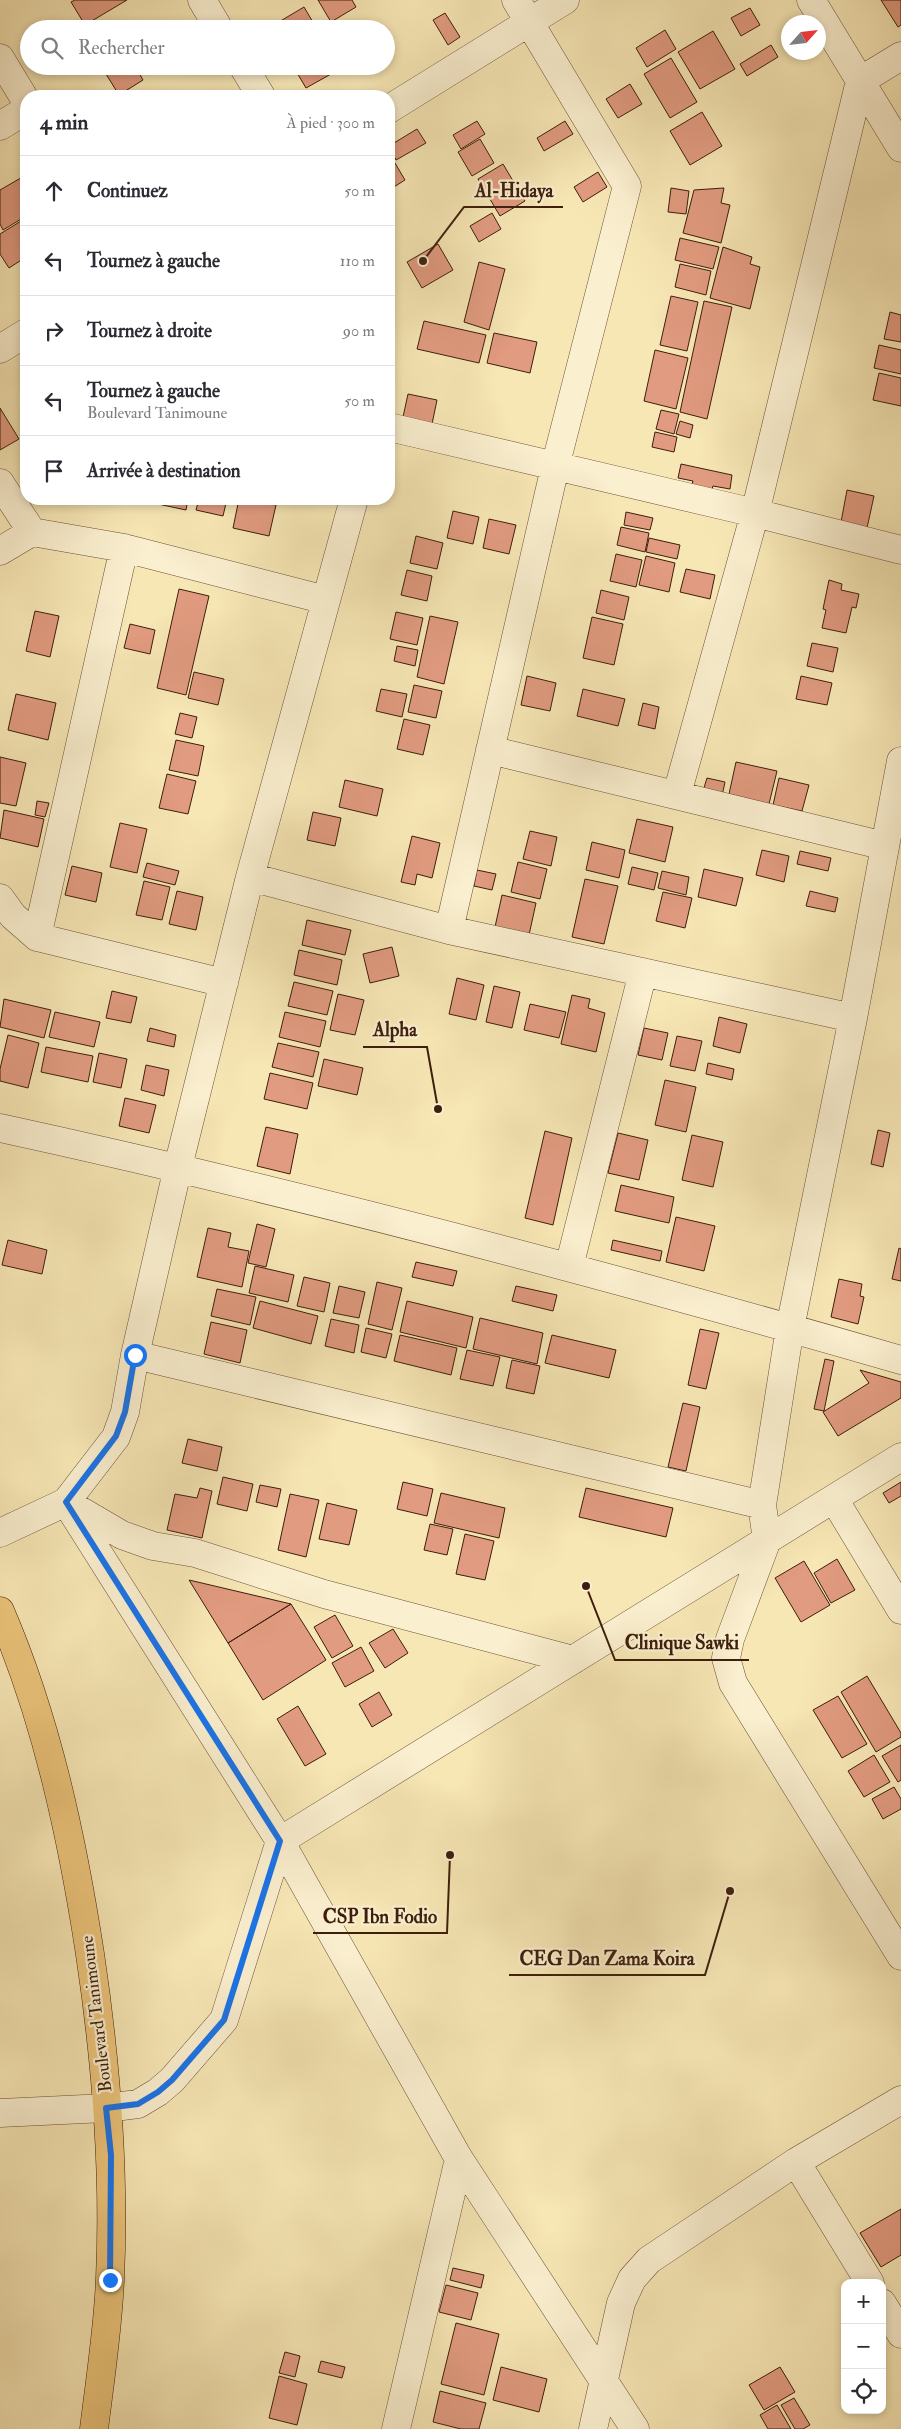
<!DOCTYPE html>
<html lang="fr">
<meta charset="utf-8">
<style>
:root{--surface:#fff;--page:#f7f7f7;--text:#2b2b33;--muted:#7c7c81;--line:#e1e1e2}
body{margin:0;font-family:"IM FELL Double Pica",serif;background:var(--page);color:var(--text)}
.controls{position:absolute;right:15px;bottom:15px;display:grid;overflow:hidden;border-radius:10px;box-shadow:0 2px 8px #0003}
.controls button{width:45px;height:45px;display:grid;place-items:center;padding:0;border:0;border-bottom:1px solid var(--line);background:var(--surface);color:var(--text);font:25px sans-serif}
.compass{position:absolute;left:781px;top:15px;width:45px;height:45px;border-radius:50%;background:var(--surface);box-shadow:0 2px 8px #0003;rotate:63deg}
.stop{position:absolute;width:15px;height:15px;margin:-11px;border:4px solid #1a73e8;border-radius:50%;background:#fff}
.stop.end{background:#1a73e8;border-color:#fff;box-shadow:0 1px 5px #0008}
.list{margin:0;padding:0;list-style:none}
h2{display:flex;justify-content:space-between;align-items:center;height:65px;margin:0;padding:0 20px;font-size:21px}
h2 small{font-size:16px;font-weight:400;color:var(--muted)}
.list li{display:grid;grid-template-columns:32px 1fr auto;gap:15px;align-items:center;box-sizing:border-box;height:70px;padding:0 20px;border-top:1px solid var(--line)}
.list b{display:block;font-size:19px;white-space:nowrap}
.list p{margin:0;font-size:16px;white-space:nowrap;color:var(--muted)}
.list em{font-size:16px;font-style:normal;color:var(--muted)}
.icon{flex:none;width:28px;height:28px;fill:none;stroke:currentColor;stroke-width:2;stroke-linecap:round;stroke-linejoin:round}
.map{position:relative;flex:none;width:901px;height:2429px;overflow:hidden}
.search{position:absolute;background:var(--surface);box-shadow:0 2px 8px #0003;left:20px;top:20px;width:375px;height:55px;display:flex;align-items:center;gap:12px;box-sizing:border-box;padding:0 18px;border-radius:28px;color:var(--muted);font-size:19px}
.panel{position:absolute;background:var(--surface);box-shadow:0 2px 8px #0003;left:20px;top:90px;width:375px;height:415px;border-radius:20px}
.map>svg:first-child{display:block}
.building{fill:#e19b80;stroke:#3d1e0d}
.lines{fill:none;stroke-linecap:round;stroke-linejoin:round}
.minor-casing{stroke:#6c5037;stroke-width:29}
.major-casing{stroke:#3d1e0d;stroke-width:29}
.minor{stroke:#faefcf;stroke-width:28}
.major{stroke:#ecc47a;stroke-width:28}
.route{stroke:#1a73e8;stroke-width:6}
.labels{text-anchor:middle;stroke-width:4.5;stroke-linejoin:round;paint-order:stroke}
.street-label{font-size:18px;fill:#3d1e0d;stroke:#faefcf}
.leader{fill:none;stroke:#3d1e0d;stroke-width:2}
.callout-dot{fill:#3d1e0d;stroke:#faefcf;stroke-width:2}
.callout-label{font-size:19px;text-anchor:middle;font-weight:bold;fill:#3d1e0d;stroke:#faefcf;stroke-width:4.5;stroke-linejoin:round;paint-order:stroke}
</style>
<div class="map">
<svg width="901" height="2429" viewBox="0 0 901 2429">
<rect width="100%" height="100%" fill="#f7e7b5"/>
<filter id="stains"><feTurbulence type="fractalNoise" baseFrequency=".004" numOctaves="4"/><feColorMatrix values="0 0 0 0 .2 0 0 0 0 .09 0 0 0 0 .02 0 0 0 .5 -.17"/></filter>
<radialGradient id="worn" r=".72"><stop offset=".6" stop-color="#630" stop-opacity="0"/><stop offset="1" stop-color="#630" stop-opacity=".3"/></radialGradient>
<!-- building -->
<path class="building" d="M75,0H127L85,25L71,2Z
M318,0H352L356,7L331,22Z
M881,0H901V25L898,27Z
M304,7L317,29H267Z
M750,8L760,25L741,36L731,18Z
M445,13L460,37L448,45L433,20Z
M665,30L676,49L647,67L636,48Z
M713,31L735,69L700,89L678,52Z
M771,45L778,57L747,76L740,64Z
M671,58L697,102L670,118L644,74Z
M101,66H135L143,80L119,95Z
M293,66H326L331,74L306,88Z
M331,66H350L336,74Z
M630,84L642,104L618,118L606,99Z
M702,112L722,146L690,165L670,131Z
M477,121L485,134L461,149L453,135Z
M565,121L573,134L544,151L537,138Z
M417,129L426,143L396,160L389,146Z
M480,139L494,163L472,176L458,152Z
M389,153L405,180L389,190Z
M503,164L525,201L500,216L478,179Z
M598,172L607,187L583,202L574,187Z
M26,175V216L3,230L0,224V190Z
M671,188L689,191L686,214L668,212Z
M724,188L721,203L730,205L721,243L683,233L694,190Z
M492,213L501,229L479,242L470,226Z
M26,218V257L9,268L0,254V234Z
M680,238L719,247L713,269L675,260Z
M438,244L453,270L422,288L407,262Z
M723,247L752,257L750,264L760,267L750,309L710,298Z
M479,262L505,269L489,330L464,322Z
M680,264L711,271L706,295L675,287Z
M671,296L698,302L687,351L660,345Z
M704,301L732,307L707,419L680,412Z
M890,312L901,315V342L884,339Z
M424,321L486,335L479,363L417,349Z
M494,333L537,342L530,373L487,363Z
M879,345L901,350V374L874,368Z
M655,350L688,358L676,409L644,401Z
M879,373L901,378V406L873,400Z
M408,394L437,400L432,424L403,417Z
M0,408L19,439L0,450Z
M661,410L679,414L674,434L656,429Z
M680,421L693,425L690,438L676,434Z
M655,432L677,437L674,452L652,447Z
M681,464L732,475L730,489L713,486L711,492L691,487L693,481L678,478Z
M847,490L874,496L867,528L841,522Z
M129,499H155L154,504Z
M159,499H188L186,510L158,504Z
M199,499H227L223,516L196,510Z
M239,499L276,505L269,536L233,528Z
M453,511L479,517L473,544L447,538Z
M626,512L653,518L650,530L624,525Z
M489,519L516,525L509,554L483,548Z
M621,527L649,533L645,552L617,545Z
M416,536L443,543L437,569L410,563Z
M649,538L680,545L677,559L646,552Z
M616,554L642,560L636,587L610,581Z
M646,556L675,563L669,592L639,585Z
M686,569L715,575L710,599L680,592Z
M407,570L432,576L427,601L401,595Z
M829,580L842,584L841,590L859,594L856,608L852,607L846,633L822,628L826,610L823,609Z
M179,589L209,596L186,695L157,688Z
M601,590L629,597L624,620L596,613Z
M35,611L59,616L50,657L26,651Z
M396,612L423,618L417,645L390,639Z
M430,616L458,622L444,684L417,677Z
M592,617L623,624L614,665L583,658Z
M130,624L155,630L150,654L124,648Z
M812,643L838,648L833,672L807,666Z
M397,646L418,650L415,666L394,661Z
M194,672L224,679L218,705L188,698Z
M527,676L556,683L550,711L521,705Z
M801,676L832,683L827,705L796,699Z
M414,685L442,691L436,718L408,712Z
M381,689L407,694L402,717L376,711Z
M583,689L625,699L618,726L577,716Z
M16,694L56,703L48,740L8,730Z
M643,703L659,707L655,729L638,725Z
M180,713L197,717L192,738L175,734Z
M404,719L430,725L423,755L397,749Z
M176,740L204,746L198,776L169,770Z
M0,757L26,763L16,806L0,803Z
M736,762L777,771L769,804L729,794Z
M167,774L196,781L188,814L159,808Z
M707,778L725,782L722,796L703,791Z
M779,778L809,785L802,811L773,805Z
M345,780L383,789L377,816L339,807Z
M37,801L49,803L45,817L35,815Z
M4,810L44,819L38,847L0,838Z
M313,812L341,818L335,846L307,840Z
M637,819L673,827L665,862L629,853Z
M120,823L147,829L137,873L110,867Z
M530,831L557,837L551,866L523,859Z
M412,836L440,843L432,878L417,874L415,885L401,882Z
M592,842L625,850L619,878L586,870Z
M762,850L789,856L784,882L756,875Z
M800,851L831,858L828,871L797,864Z
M518,862L547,869L540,899L511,892Z
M147,863L179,871L175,885L143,877Z
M72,866L102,873L96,902L65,895Z
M632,867L658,873L654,890L628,884Z
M704,869L743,878L736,906L698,897Z
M477,870L496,874L492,890L474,886Z
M662,871L689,877L686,895L658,888Z
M585,879L618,886L604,944L572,937Z
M144,881L170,887L162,920L136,915Z
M177,891L203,897L196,930L169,924Z
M810,891L838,898L835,912L806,906Z
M663,892L692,898L685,928L656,921Z
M502,895L536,903L529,935L495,927Z
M307,920L351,930L345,955L302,945Z
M392,947L399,976L370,983L363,954Z
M299,950L342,960L337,985L294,975Z
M457,978L484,985L476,1020L449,1014Z
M294,982L333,991L327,1015L288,1006Z
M494,986L520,992L512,1028L486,1022Z
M112,991L137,997L131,1023L106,1018Z
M338,994L364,1000L355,1035L330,1030Z
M572,995L590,999L588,1008L605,1013L596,1052L561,1044Z
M4,999L51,1010L44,1038L0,1027Z
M530,1004L566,1012L559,1038L524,1030Z
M55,1012L100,1022L94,1047L49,1037Z
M285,1012L326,1021L320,1047L279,1037Z
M719,1017L747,1024L740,1053L713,1046Z
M150,1028L176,1035L174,1047L147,1041Z
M644,1028L668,1033L662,1060L638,1055Z
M8,1035L39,1043L28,1088L0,1081V1069Z
M677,1036L702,1041L695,1071L670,1066Z
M278,1043L319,1052L313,1077L272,1067Z
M46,1047L93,1056L88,1082L41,1072Z
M99,1053L127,1059L121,1088L93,1082Z
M324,1059L363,1068L357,1095L318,1086Z
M708,1063L734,1069L732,1080L706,1074Z
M146,1065L169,1070L164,1096L141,1090Z
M270,1073L313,1083L307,1109L264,1099Z
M665,1080L696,1087L686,1132L655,1125Z
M125,1098L156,1105L149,1133L119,1126Z
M266,1127L298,1134L290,1174L257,1166Z
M878,1130L890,1133L883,1167L871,1164Z
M545,1131L572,1138L553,1225L525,1218Z
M618,1133L648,1140L639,1180L608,1173Z
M692,1135L723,1142L713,1187L682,1180Z
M621,1185L674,1197L669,1223L615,1211Z
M676,1217L715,1226L704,1271L666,1262Z
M257,1224L275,1229L266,1267L248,1263Z
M208,1228L231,1233L228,1247L249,1251L242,1287L197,1277Z
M8,1240L47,1250L42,1274L2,1265Z
M613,1240L662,1251L660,1261L611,1250Z
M899,1248L901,1249V1281L892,1279Z
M416,1262L457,1271L453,1286L412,1277Z
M255,1266L294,1275L288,1302L249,1293Z
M304,1277L330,1283L324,1312L297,1306Z
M839,1279L862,1284L860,1296L864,1297L858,1324L831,1317Z
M377,1282L402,1288L392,1330L368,1324Z
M339,1286L365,1292L359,1318L333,1313Z
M516,1286L557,1295L553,1311L512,1301Z
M217,1289L256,1297L250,1325L211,1316Z
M260,1301L318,1316L311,1344L253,1328Z
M407,1301L473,1317L466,1348L400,1332Z
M480,1318L543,1333L537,1364L473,1349Z
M331,1319L359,1325L354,1353L325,1346Z
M211,1322L247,1330L240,1363L204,1354Z
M366,1328L392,1334L386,1358L361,1352Z
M700,1329L719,1333L706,1389L688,1385Z
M400,1335L457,1348L451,1375L394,1361Z
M552,1335L616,1350L609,1378L545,1363Z
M467,1350L500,1357L493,1386L460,1379Z
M825,1359L834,1361L824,1411L814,1409Z
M512,1360L540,1366L534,1394L506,1388Z
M860,1370L901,1382V1398L838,1436L823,1412L869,1383Z
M683,1403L700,1407L686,1471L668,1467Z
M188,1439L222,1447L217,1471L182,1463Z
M223,1477L253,1484L247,1511L217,1504Z
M403,1482L433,1489L427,1516L397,1509Z
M901,1482V1496L889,1503L883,1493Z
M260,1485L281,1489L277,1507L256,1502Z
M200,1488L212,1491L202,1538L167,1530L175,1494L197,1498Z
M586,1488L673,1508L666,1537L579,1517Z
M441,1493L505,1508L499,1538L434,1523Z
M290,1494L319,1500L306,1557L278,1550Z
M327,1503L357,1510L349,1545L319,1539Z
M430,1524L453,1529L447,1555L424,1550Z
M465,1534L494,1541L485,1580L456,1574Z
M837,1559L855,1590L831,1603L814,1573Z
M804,1561L830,1605L801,1622L775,1578Z
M189,1580L291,1604L228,1643Z
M291,1604L326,1660L263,1700L228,1643Z
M335,1615L353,1646L332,1658L314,1627Z
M393,1629L408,1653L385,1668L369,1643Z
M361,1647L374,1671L345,1687L332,1663Z
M867,1676L901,1733V1737L876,1752L841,1692Z
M379,1692L392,1715L372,1727L359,1704Z
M838,1696L867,1744L842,1758L813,1710Z
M298,1706L326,1754L305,1766L277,1719Z
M901,1745V1780L898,1782L882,1756Z
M874,1755L890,1782L864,1797L848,1771Z
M894,1787L901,1799V1809L883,1819L872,1799Z
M901,2209V2255L881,2267L860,2233Z
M453,2268L484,2275L481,2288L450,2280Z
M446,2285L478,2293L471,2320L439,2312Z
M456,2323L499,2334L484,2395L441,2384Z
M285,2352L300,2356L295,2377L279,2373Z
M321,2361L345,2367L342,2378L318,2372Z
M501,2367L547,2379L539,2412L493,2400Z
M780,2367L795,2392L764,2410L749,2385Z
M279,2376L307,2384L297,2425L269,2418Z
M440,2391L486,2403L479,2429H461L433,2422Z
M794,2398L810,2425L803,2429H795L781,2405Z
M777,2405L791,2429H768L760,2415Z"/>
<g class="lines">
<defs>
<path id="minor" d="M202,0L219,29
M811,0L901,148
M0,58L26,101
M243,66L261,96
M389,109L565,0
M0,126L26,110
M0,349L26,333
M389,427L755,513L901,550
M0,483L32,532L124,548L326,600
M0,551L32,532
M490,750L885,846
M901,761L853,1018L790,1328L762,1505L767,1540L730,1639L726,1658L733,1683L901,1956
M677,794L755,513L860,81L901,56
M250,877L449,930L853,1018
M0,898L13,916L37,937L224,983
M449,930L555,467L627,186L516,0
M37,937L124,548
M0,1128C303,1194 603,1274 901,1360
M569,1267L643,972
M135,1355L762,1505
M834,1499L901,1610
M66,1502L280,1841L459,2159L635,2429
M69,1504L122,1535L153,1546L195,1553L324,1594L573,1660
M0,1533L66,1502L116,1437L125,1412L135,1355L178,1167L250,877L354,499
M0,2113L106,2108L138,2104L158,2092L172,2080L224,2020L280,1841L901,1457
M796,2162L870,2283
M882,2303L901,2334
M396,2429L459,2159
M593,2429L621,2303L632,2279L649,2260L796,2162L901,2100"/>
<path id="major" d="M0,1611C47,1720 72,1837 90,1954C106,2061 115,2170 110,2279C108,2329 100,2380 94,2429"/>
</defs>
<!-- minor casing -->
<use href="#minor" class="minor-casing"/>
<!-- major casing -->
<use href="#major" class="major-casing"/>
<!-- minor -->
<use href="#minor" class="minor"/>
<!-- major -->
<use href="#major" class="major"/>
</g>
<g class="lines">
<!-- route -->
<path class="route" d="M110,2280L111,2155L106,2108L138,2104L158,2092L172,2080L224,2020L280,1841L66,1502L116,1436L125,1412L135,1355"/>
</g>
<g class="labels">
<!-- street labels -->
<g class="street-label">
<text transform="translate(96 2014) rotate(-97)" y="6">Boulevard Tanimoune</text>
</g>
</g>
<!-- callouts -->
<path class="leader" d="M423 261L464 207H563M438 1109L427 1047H363M586 1586L615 1660H749M450 1855L447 1933H313M730 1891L705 1975H509"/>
<g class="callout-dot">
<circle cx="423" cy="261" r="5"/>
<circle cx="438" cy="1109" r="5"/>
<circle cx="586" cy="1586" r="5"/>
<circle cx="450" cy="1855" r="5"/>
<circle cx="730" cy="1891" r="5"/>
</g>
<g class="callout-label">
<text x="514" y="197">Al-Hidaya</text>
<text x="395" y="1036">Alpha</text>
<text x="682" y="1649">Clinique Sawki</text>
<text x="380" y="1923">CSP Ibn Fodio</text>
<text x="607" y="1965">CEG Dan Zama Koira</text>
</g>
<rect width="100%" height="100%" filter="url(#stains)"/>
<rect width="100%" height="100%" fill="url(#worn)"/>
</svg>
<div class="controls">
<button>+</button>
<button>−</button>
<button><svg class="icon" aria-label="locate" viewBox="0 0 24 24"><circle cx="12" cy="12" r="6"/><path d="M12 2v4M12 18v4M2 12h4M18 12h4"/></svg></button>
</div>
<svg class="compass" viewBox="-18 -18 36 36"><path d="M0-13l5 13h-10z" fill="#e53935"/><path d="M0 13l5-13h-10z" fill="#7c7c81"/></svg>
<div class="stop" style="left:135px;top:1355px"></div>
<div class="stop end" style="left:110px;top:2280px"></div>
<div class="search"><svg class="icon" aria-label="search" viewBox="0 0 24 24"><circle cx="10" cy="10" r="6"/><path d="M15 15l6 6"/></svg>Rechercher</div>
<section class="panel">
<h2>4 min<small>À pied · 300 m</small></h2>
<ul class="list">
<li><svg class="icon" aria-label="ahead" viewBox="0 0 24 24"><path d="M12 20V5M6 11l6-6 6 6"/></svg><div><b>Continuez</b></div><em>50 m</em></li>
<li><svg class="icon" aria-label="left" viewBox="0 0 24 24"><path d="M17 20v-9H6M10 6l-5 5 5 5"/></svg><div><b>Tournez à gauche</b></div><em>110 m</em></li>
<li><svg class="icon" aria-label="right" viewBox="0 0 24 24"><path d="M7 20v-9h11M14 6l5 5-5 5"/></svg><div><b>Tournez à droite</b></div><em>90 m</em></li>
<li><svg class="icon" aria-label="left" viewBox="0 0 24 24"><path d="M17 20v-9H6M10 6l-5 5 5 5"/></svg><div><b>Tournez à gauche</b><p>Boulevard Tanimoune</p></div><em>50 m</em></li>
<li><svg class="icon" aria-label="arrive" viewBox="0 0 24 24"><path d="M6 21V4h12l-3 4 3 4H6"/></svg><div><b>Arrivée à destination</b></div></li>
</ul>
</section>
</div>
